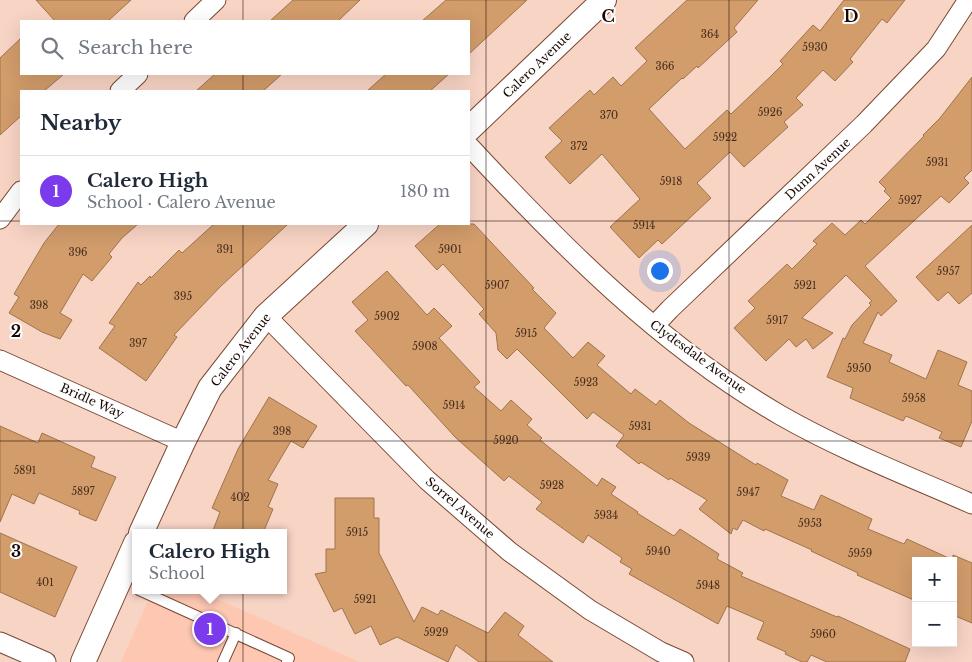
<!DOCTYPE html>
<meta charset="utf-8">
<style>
:root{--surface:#fff;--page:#f2f2f3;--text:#1f2937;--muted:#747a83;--line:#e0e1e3;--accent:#7c3aed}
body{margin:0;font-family:"Libre Baskerville",serif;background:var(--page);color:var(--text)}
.controls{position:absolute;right:15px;bottom:15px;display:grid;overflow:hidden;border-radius:0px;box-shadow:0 5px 20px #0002}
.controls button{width:45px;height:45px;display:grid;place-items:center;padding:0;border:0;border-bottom:1px solid var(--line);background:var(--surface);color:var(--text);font:25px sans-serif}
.you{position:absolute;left:659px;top:270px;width:18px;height:18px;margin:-12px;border:4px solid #fff;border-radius:50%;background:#1a73e8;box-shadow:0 0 0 8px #1a73e833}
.badge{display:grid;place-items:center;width:32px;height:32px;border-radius:50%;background:var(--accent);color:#fff;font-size:16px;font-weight:700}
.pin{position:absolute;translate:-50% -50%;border:2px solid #fff;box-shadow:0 1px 5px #0006}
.popup{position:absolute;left:132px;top:529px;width:155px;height:65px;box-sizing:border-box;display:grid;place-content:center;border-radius:0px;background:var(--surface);filter:drop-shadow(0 1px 4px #0005);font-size:16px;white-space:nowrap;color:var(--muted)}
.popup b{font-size:19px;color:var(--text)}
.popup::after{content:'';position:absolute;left:50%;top:100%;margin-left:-10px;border:10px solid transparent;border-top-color:var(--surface)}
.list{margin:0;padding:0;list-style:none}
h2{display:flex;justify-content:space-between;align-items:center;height:65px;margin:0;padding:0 20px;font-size:21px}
h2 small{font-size:16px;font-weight:400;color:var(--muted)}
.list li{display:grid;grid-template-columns:32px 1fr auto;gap:15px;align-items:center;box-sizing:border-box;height:70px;padding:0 20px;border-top:1px solid var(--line)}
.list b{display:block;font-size:19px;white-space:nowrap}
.list p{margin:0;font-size:16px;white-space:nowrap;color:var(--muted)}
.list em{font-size:16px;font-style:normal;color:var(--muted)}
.icon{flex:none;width:28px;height:28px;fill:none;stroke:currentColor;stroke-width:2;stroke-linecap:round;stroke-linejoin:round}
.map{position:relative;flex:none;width:972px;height:662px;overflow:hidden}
.search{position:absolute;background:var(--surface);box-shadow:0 5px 20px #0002;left:20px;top:20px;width:450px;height:55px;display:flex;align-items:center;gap:12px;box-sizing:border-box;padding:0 18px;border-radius:0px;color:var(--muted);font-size:19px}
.panel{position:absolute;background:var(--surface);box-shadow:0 5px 20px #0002;left:20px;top:90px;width:450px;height:135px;border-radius:0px}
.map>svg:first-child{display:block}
.built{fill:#fdc7b1}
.building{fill:#d29c6b;stroke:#9e744d}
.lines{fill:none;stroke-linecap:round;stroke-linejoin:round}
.service-casing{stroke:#7a4833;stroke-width:12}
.minor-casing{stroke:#7a4833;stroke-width:21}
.tertiary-casing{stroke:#7a4833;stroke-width:26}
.service{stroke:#fff;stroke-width:10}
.minor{stroke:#fff;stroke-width:19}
.tertiary{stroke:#fff;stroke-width:24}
.grid{fill:none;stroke:#180601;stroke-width:1;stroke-opacity:0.55}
.labels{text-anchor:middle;stroke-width:4;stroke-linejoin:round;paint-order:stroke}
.number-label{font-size:10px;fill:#462c1c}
.street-label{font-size:12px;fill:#180601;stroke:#fefefe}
.grid-label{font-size:16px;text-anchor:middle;font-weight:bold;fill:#180601;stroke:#fefefe;stroke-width:4;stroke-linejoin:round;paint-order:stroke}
</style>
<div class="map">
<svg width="972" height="662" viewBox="0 0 972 662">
<rect width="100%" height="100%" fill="#f8d4c5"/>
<!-- built -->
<path class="built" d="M153,590H197L359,662H121Z"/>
<!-- building -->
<path class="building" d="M36,0H131L108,21H55Z
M293,0H360L338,21H270Z
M446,0H527L469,54V21H422Z
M687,0H758L734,28L737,32L698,68L697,66L683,79L682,78L649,109L685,149L727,110L731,114L770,77L783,64L780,61L813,25L820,31L844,0H905L887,23L882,19L850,59L853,62L835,81L823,70L796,98L803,105L784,122L788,127L744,167L730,152L697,183L711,198L662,244L658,240L639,258L610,227L640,199L602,154L570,184L545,157L562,141L549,128L590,90L594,95L613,77L621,86L647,61L635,48Z
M21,38V74H64L44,91H21V116L0,135V58Z
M215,74H282L263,91H196Z
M386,74H449L430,91H367Z
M972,77V170L964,178L969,183L949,203L941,196L865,266L897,301L881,316L878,312L863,343L892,355L889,362L926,379L938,350L967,362L958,385L972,391V421L961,447L939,438L942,432L906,416L903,421L850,398L853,388L827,377L843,338L845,339L852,325L871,305L869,303L872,301L846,275L802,318L833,333L813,349L806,339L796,347L789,339L766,361L734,328L755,308L748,301L787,264L792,269L817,244L813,241L832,223L845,235L861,220L865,224L891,198L884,191L886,189L879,182L924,136L923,135L940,118Z
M59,224H138L122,238L109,254L112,257L92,281L83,274L60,313L72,320L60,339L42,332L9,313L19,297L14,294L44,243Z
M214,224H288L220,287L174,335L177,337L146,381L99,348L115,326L109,323L138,282L141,285L150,276L151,278L179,250L182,253Z
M440,224H474L534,288L532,289L556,313L544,328L573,358L588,342L605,356L597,365L631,394L635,389L656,405L660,400L689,423L756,465L757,463L788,480L781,496L814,510L821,495L872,519L868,529L904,544L907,539L953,560V555L972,563V623L953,615V561H916V601L857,575L858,573L811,551L812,550L765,529L764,531L743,520L737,530L733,528L731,534L699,509L707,500L670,478L669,480L641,462L639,464L616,446L624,435L593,412L587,419L517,349L507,359L498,350L496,333L479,314L484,309L443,264L437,270L415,246Z
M972,225V293L959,304L948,292L938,301L916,277Z
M387,271L427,315L434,308L452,326L439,338L480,382L474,387L501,411L511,400L532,419L527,425L542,438L540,440L597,486L602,478L616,487L611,494L638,512L637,513L674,536L680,529L719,554L717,559L743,573L741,576L837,617L838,616L910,649L905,662H827L811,655L807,662H802L785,654L786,652L757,639L764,622L727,606L718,624L629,574L632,569L620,562L622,558L588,535L583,543L536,509L542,502L509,476L504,481L455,437L408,385L406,386L355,331L368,320L352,302Z
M269,397L317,426L303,448L291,441L268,480L278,484L268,507L273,509L263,533H212L220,512L212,508L238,449Z
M0,426L38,443L42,433L95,457L91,467L116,477L96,521L79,514L80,511L39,493L34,504L12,494L0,522Z
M335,498H374V518H379V553L414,622L422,607L438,615L441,610L488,633L505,612L524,626L518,635L553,662H479L456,645L448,662L397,637L380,645L371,626L355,634L342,608L334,612L315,574L326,572V549H335Z
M0,533L77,567L55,617L0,592Z"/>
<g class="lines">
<defs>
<path id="service" d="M139,590L289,658L287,662
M223,662L236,633"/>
<path id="minor" d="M194,21L216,0
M120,91L138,74
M469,146C562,246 661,346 780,415C841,450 908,476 972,504
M0,219L21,191
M266,316L427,480L510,552L590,610L661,652L684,662
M654,326L670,309L864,124L936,49L968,0
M0,360L183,442
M0,642L46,662"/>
<path id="tertiary" d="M469,129L604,0
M141,533L183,442L210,388L266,316L366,224
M83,662L136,543"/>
</defs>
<!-- service casing -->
<use href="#service" class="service-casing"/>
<!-- minor casing -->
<use href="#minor" class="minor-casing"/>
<!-- tertiary casing -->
<use href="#tertiary" class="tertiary-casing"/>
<!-- service -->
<use href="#service" class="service"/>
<!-- minor -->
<use href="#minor" class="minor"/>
<!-- tertiary -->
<use href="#tertiary" class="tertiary"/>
</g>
<!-- grid -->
<path class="grid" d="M243,0V21M486,0V662M729,0V662M243,74V91M0,221H21M469,221H972M243,224V662M0,441H972"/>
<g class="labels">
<!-- number labels -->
<g class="number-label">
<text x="710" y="38">364</text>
<text x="815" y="51">5930</text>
<text x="665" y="70">366</text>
<text x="770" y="116">5926</text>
<text x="609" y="119">370</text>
<text x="725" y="141">5922</text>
<text x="579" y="150">372</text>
<text x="937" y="166">5931</text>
<text x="671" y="185">5918</text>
<text x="910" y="204">5927</text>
<text x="644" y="229">5914</text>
<text x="225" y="253">391</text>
<text x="450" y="253">5901</text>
<text x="78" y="256">396</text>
<text x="948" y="275">5957</text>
<text x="497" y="289">5907</text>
<text x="805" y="289">5921</text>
<text x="183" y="300">395</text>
<text x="39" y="309">398</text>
<text x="387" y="320">5902</text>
<text x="777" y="324">5917</text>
<text x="526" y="337">5915</text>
<text x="138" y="347">397</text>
<text x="425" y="350">5908</text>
<text x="859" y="372">5950</text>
<text x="586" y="386">5923</text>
<text x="914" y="402">5958</text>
<text x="454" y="409">5914</text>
<text x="640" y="430">5931</text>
<text x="282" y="435">398</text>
<text x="506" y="444">5920</text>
<text x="698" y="461">5939</text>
<text x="25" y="474">5891</text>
<text x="552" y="489">5928</text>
<text x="83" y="495">5897</text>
<text x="748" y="496">5947</text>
<text x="240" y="501">402</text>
<text x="606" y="519">5934</text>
<text x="810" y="527">5953</text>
<text x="357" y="536">5915</text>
<text x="658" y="555">5940</text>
<text x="860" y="557">5959</text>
<text x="45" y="586">401</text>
<text x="708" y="589">5948</text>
<text x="365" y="603">5921</text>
<text x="436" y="636">5929</text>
<text x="823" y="638">5960</text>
</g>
<!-- street labels -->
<g class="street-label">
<text transform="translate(537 65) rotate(-44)" y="4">Calero Avenue</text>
<text transform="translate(818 169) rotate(-43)" y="4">Dunn Avenue</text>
<text transform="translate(241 350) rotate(-52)" y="4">Calero Avenue</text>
<text transform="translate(698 357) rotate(36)" y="4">Clydesdale Avenue</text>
<text transform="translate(92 401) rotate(24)" y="4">Bridle Way</text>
<text transform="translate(460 508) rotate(41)" y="4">Sorrel Avenue</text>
</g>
</g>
<g class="grid-label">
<text x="608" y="22">C</text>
<text x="851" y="22">D</text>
<text x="16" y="337">2</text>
<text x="16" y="557">3</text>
</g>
</svg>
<div class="controls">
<button>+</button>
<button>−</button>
</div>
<div class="you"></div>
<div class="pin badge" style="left:210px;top:629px">1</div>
<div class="popup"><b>Calero High</b>School</div>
<div class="search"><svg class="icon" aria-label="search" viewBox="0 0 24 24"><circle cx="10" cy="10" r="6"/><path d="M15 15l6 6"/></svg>Search here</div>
<section class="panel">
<h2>Nearby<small></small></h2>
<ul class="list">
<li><span class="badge">1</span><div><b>Calero High</b><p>School · Calero Avenue</p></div><em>180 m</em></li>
</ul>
</section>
</div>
